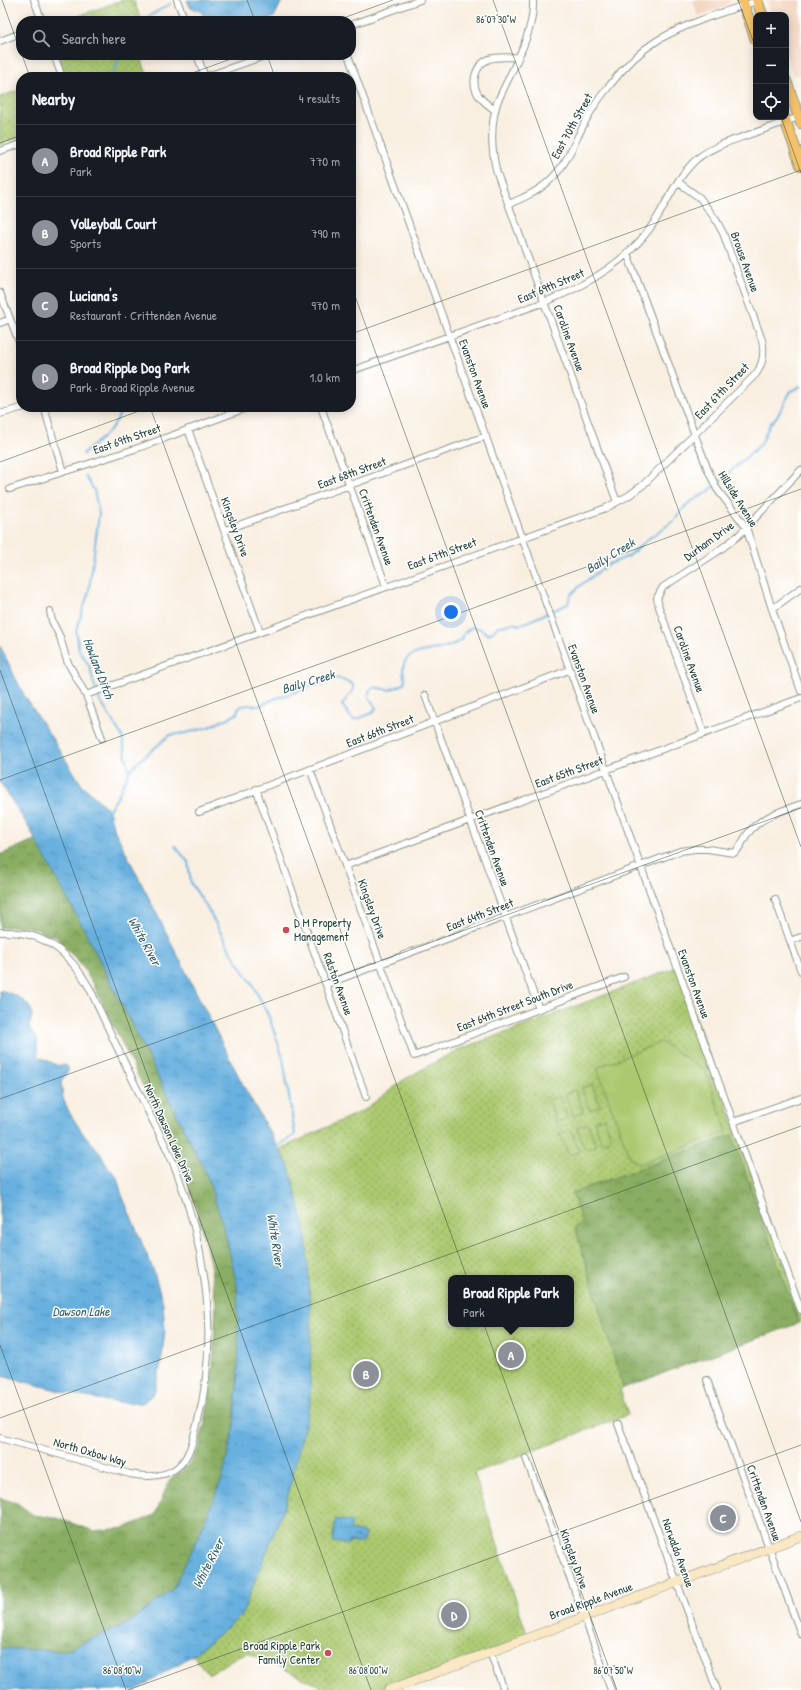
<!DOCTYPE html>
<meta charset="utf-8">
<style>
:root{--surface:#171b24;--page:#242831;--text:#f1f3f6;--muted:#9ea1a6;--line:#363941;--accent:#8c9099}
body{margin:0;font-family:"Patrick Hand",sans-serif;background:var(--page);color:var(--text)}
.controls{position:absolute;right:12px;top:12px;display:grid;overflow:hidden;border-radius:8px;box-shadow:0 2px 10px #0003}
.controls button{width:36px;height:36px;display:grid;place-items:center;padding:0;border:0;border-bottom:1px solid var(--line);background:var(--surface);color:var(--text);font:20px sans-serif}
.you{position:absolute;left:451px;top:612px;width:14px;height:14px;margin:-10px;border:3px solid #fff;border-radius:50%;background:#1a73e8;box-shadow:0 0 0 6px #1a73e833}
.badge{display:grid;place-items:center;width:26px;height:26px;border-radius:50%;background:var(--accent);color:#fff;font-size:13px;font-weight:700}
.pin{position:absolute;translate:-50% -50%;border:2px solid #fff;box-shadow:0 1px 4px #0006}
.popup{position:absolute;left:448px;top:1275px;width:126px;height:52px;box-sizing:border-box;display:grid;place-content:center;border-radius:8px;background:var(--surface);filter:drop-shadow(0 1px 3px #0005);font-size:13px;white-space:nowrap;color:var(--muted)}
.popup b{font-size:15px;color:var(--text)}
.popup::after{content:'';position:absolute;left:50%;top:100%;margin-left:-8px;border:8px solid transparent;border-top-color:var(--surface)}
.list{margin:0;padding:0;list-style:none}
h2{display:flex;justify-content:space-between;align-items:center;height:52px;margin:0;padding:0 16px;font-size:17px}
h2 small{font-size:13px;font-weight:400;color:var(--muted)}
.list li{display:grid;grid-template-columns:26px 1fr auto;gap:12px;align-items:center;box-sizing:border-box;height:72px;padding:0 16px;border-top:1px solid var(--line)}
.list b{display:block;font-size:15px;white-space:nowrap}
.list p{margin:0;font-size:13px;white-space:nowrap;color:var(--muted)}
.list em{font-size:13px;font-style:normal;color:var(--muted)}
.icon{flex:none;width:22px;height:22px;fill:none;stroke:currentColor;stroke-width:2;stroke-linecap:round;stroke-linejoin:round}
.map{position:relative;flex:none;width:801px;height:1690px;overflow:hidden}
.search{position:absolute;background:var(--surface);box-shadow:0 2px 10px #0003;left:16px;top:16px;width:340px;height:44px;display:flex;align-items:center;gap:10px;box-sizing:border-box;padding:0 14px;border-radius:16px;color:var(--muted);font-size:15px}
.panel{position:absolute;background:var(--surface);box-shadow:0 2px 10px #0003;left:16px;top:72px;width:340px;height:340px;border-radius:16px}
.map>svg:first-child{display:block}
.built{fill:#f3d4bf}
.green{fill:url(#green-dots);stroke:#668352;fill-rule:evenodd}
.forest{fill:url(#forest-crowns);stroke:#54754b}
.pitch{fill:#acc970;stroke:#668352}
.water{fill:url(#water-ripples);stroke:#44768a}
.lines{fill:none;stroke-linecap:round;stroke-linejoin:round}
.stream{stroke:#68b0df;stroke-width:2}
.street-casing{stroke:#8c968a;stroke-width:8}
.secondary-casing{stroke:#8c968a;stroke-width:10}
.primary-casing{stroke:#8c968a;stroke-width:12}
.street{stroke:#fff;stroke-width:6}
.secondary{stroke:#fae7c3;stroke-width:9}
.primary{stroke:#f3c26a;stroke-width:10}
.ticks{fill:none;stroke:#1f3d34;stroke-width:1;stroke-opacity:0.45}
.poi-dot{fill:#d1495b;stroke:#fff;stroke-width:1.5}
.labels{text-anchor:middle;stroke-width:3;stroke-linejoin:round;paint-order:stroke}
.street-label{font-size:12px;fill:#1f3d34;stroke:#fff}
.poi-label{font-size:12px;fill:#1f3d34;stroke:#fff;text-anchor:start}
.water-label{font-size:13px;font-style:italic;fill:#356067;stroke:#fff}
.ticks-label{font-size:10px;text-anchor:middle;fill:#1f3d34;stroke:#fff;stroke-width:3;stroke-linejoin:round;paint-order:stroke}
</style>
<div class="map">
<svg width="801" height="1690" viewBox="0 0 801 1690">
<defs>
<pattern id="green-dots" width="8" height="8" patternUnits="userSpaceOnUse"><rect width="8" height="8" fill="#acc970"/><path d="M2 2h.1M6 6h.1" fill="none" stroke="#8ba45d" stroke-width="1.8" stroke-linecap="round"/></pattern>
<pattern id="forest-crowns" width="20" height="18" patternUnits="userSpaceOnUse"><rect width="20" height="18" fill="#89ad62"/><path d="M2 6a3 3 0 1 1 6 0M12 15a3 3 0 1 1 6 0" fill="none" stroke="#6f8e52"/></pattern>
<pattern id="water-ripples" width="26" height="14" patternUnits="userSpaceOnUse"><rect width="26" height="14" fill="#68b0df"/><path d="M2 4q2-2 4 0t4 0M15 11q2-2 4 0t4 0" fill="none" stroke="#5590b6"/></pattern>
</defs>
<rect width="100%" height="100%" fill="#fff"/>
<filter id="ink" filterUnits="userSpaceOnUse"><feTurbulence type="fractalNoise" baseFrequency=".025" numOctaves="2"/><feDisplacementMap in="SourceGraphic" scale="8" xChannelSelector="R" yChannelSelector="G"/><feConvolveMatrix kernelMatrix="1 2 1 2 8 2 1 2 1" color-interpolation-filters="sRGB"/></filter>
<filter id="wash" filterUnits="userSpaceOnUse"><feTurbulence type="fractalNoise" baseFrequency=".012" numOctaves="4" result="noise"/><feDisplacementMap in="SourceGraphic" scale="16" xChannelSelector="R" yChannelSelector="G"/><feGaussianBlur stdDeviation="0.9" result="paint"/><feColorMatrix in="noise" values="0 0 0 0 0 0 0 0 0 0 0 0 0 0 0 0 0 1.4 0 .05"/><feComposite in="paint" operator="in"/></filter>
<g filter="url(#wash)">
<rect width="100%" height="100%" fill="#f9efe1"/>
<!-- built -->
<path class="built" d="M693,0H730L723,8L698,16Z
M767,0H801V74L794,77L786,55V15H772Z"/>
<!-- green -->
<path class="green" d="M122,0H133L142,21H65Z
M57,55H140L148,77H52L63,73Z
M21,89V137L0,145V97Z
M677,967L801,1310V1322L620,1389L628,1415L474,1473L528,1637L388,1690H319L320,1686L247,1652L208,1674L193,1655L241,1616L306,1231L289,1167L280,1149L364,1110L405,1079L457,1050L527,1025ZM451,1278H571V1324H451Z"/>
<!-- forest -->
<path class="forest" d="M36,839L85,931L206,1173L224,1228L237,1285L239,1355L234,1429L222,1479L197,1540L173,1589L127,1624L62,1651L0,1648V1498L17,1503L33,1515L57,1518L94,1531L124,1528L155,1515L169,1481L188,1465L198,1449L205,1422L212,1379L216,1305L210,1263L196,1206L182,1166L94,986L81,964L55,936C48,936 44,933 38,930C26,925 12,926 0,928V855Z
M732,1135L799,1323L623,1388L575,1227L582,1223L572,1193Z"/>
<!-- pitch -->
<path class="pitch" d="M661,1042L705,1070L727,1132L640,1164L630,1158L597,1068Z
M592,1084L600,1106L590,1110L582,1088Z
M575,1090L583,1112L573,1116L565,1094Z
M559,1096L567,1118L556,1122L549,1100Z
M604,1118L612,1139L602,1143L594,1121Z
M588,1124L596,1146L585,1149L577,1127Z
M571,1130L579,1152L569,1155L560,1134Z
M359,1369L375,1371L374,1379L358,1376Z"/>
<!-- water -->
<path class="water" d="M187,0H284L280,5L274,17L265,21H209L200,11L190,7Z
M0,646L24,695L82,785L109,810L113,827L243,1085L289,1167L306,1231L311,1320L310,1403L286,1503L241,1616L193,1655L136,1690H0V1648L63,1651L127,1624L173,1589L197,1540L222,1479L234,1429L239,1355L237,1285L224,1228L206,1173L85,931L28,826L0,782Z
M0,991C9,990 32,1003 32,1014C32,1018 30,1023 29,1027L37,1039L38,1056L59,1066L65,1065L68,1067V1071L61,1081L63,1098L69,1112L82,1132L99,1151L108,1168L116,1175L122,1195L154,1272L163,1303L165,1331L161,1364L154,1393L143,1403C111,1404 76,1395 45,1387C30,1384 16,1378 0,1376Z
M336,1519L352,1522L350,1530L365,1533L363,1543L349,1541V1544L332,1542Z"/>
<g class="lines">
<!-- stream -->
<path class="stream" d="M141,21L170,4
M112,77L120,55
M83,454C96,443 120,426 121,407
M85,476L94,490L99,514L89,591L76,631L79,650L90,667L93,681L100,701L122,736L129,771
M109,810L117,798L129,771L138,762L170,735L186,733L209,727L237,714L238,709L242,706L249,705L259,706L274,699L338,678L353,684V690L342,705L353,720C360,719 366,715 373,713L376,708L369,698V691L373,687L389,690L402,685L405,681C397,653 416,653 438,649C446,648 454,644 462,640L464,633L472,627L481,629L488,634L493,632L497,627L513,623L520,625L568,604L570,596L581,585L607,565L629,556L648,539L675,520L682,510L690,502L708,492L761,444L770,424L778,415L791,391L801,386
M175,846L188,862L191,883L209,911L230,950L253,985L269,1017L283,1058L295,1135L278,1146"/>
</g>
</g>
<g filter="url(#ink)">
<g class="lines">
<defs>
<path id="street" d="M34,0L42,21
M177,0L185,21
M533,0C535,33 510,73 497,103C490,127 491,150 497,173L617,502
M351,25L420,0
M0,41L21,33
M54,55L62,77
M197,55L205,77L267,55
M348,55L801,1310
M495,110C489,106 483,101 479,96C470,83 475,65 489,59C498,56 509,58 518,57
M0,151L21,144
M509,204C523,198 537,192 548,182C565,167 572,148 582,128C589,113 599,98 610,85C623,68 640,51 658,40C689,22 724,12 757,1
M627,253L708,470L717,489L746,527L772,609L801,691
M0,293L21,347
M0,323L10,319
M351,371L545,302C589,284 631,260 657,218C669,198 679,174 698,158C712,147 728,142 745,136C763,130 781,123 799,117
M44,407L63,472
M321,407L386,586
M0,414L24,407
M188,429L260,632
M10,489L141,447L249,407
M225,530L486,436
M772,609L801,588
M50,611L52,621L60,637L67,661L86,695L102,738
M86,695L606,508L628,496L643,485L756,374C763,364 765,353 762,340L723,233L716,220L700,198L678,182
M425,695L539,1009
M704,734L659,607L657,598L663,587L717,552L738,536L801,470
M310,769L414,1056L624,977
M256,789L366,1097
M199,812L569,670
M345,866L801,698
M775,899L801,971
M0,932C44,930 70,953 90,989C108,1029 127,1068 146,1107C157,1130 171,1154 179,1178C208,1259 219,1341 197,1425C194,1434 193,1443 189,1451C179,1476 154,1479 130,1474L0,1438
M790,941L801,937
M327,984L680,851L695,849H708L734,853C741,849 743,838 749,832C762,816 782,811 801,804
M733,1122L801,1098
M707,1380L801,1634
M618,1424L717,1690
M526,1458L611,1690
M490,1652L504,1690"/>
<path id="secondary" d="M389,1690L801,1536"/>
<path id="primary" d="M742,0L756,40
M757,0L762,15
M786,81L801,123
M784,117L801,165"/>
</defs>
<!-- street casing -->
<use href="#street" class="street-casing"/>
<!-- secondary casing -->
<use href="#secondary" class="secondary-casing"/>
<!-- primary casing -->
<use href="#primary" class="primary-casing"/>
<!-- street -->
<use href="#street" class="street"/>
<!-- secondary -->
<use href="#secondary" class="secondary"/>
<!-- primary -->
<use href="#primary" class="primary"/>
</g>
</g>
<!-- ticks -->
<path class="ticks" d="M2,0L21,53M247,0L255,21M493,0L801,847M738,0L756,49M335,21L393,0M22,55L30,77M267,55L275,77M181,77L242,55M781,117L801,173M0,143L21,135M351,285L801,1522M351,334L801,170M150,407L617,1690M0,462L150,407M0,670L371,1690M0,780L801,489M0,1099L801,808M0,1345L126,1690M0,1418L801,1126M128,1690L801,1445"/>
<!-- markers -->
<g class="poi-dot">
<circle cx="286" cy="930" r="4"/>
<circle cx="328" cy="1653" r="4"/>
</g>
<g class="labels">
<!-- street labels -->
<g class="street-label">
<text transform="translate(572 126) rotate(-61)" y="4">East 70th Street</text>
<text transform="translate(745 262) rotate(70)" y="4">Brouse Avenue</text>
<text transform="translate(551 286) rotate(-23)" y="4">East 69th Street</text>
<text transform="translate(569 338) rotate(70)" y="4">Caroline Avenue</text>
<text transform="translate(475 374) rotate(70)" y="4">Evanston Avenue</text>
<text transform="translate(722 391) rotate(-46)" y="4">East 67th Street</text>
<text transform="translate(127 439) rotate(-19)" y="4">East 69th Street</text>
<text transform="translate(352 473) rotate(-20)" y="4">East 68th Street</text>
<text transform="translate(738 499) rotate(58)" y="4">Hillside Avenue</text>
<text transform="translate(235 527) rotate(70)" y="4">Kingsley Drive</text>
<text transform="translate(376 527) rotate(70)" y="4">Crittenden Avenue</text>
<text transform="translate(709 541) rotate(-36)" y="4">Durham Drive</text>
<text transform="translate(442 554) rotate(-20)" y="4">East 67th Street</text>
<text transform="translate(689 659) rotate(70)" y="4">Caroline Avenue</text>
<text transform="translate(584 679) rotate(70)" y="4">Evanston Avenue</text>
<text transform="translate(380 731) rotate(-21)" y="4">East 66th Street</text>
<text transform="translate(569 772) rotate(-20)" y="4">East 65th Street</text>
<text transform="translate(492 848) rotate(70)" y="4">Crittenden Avenue</text>
<text transform="translate(372 909) rotate(70)" y="4">Kingsley Drive</text>
<text transform="translate(480 915) rotate(-21)" y="4">East 64th Street</text>
<text transform="translate(338 984) rotate(70)" y="4">Ralston Avenue</text>
<text transform="translate(694 984) rotate(70)" y="4">Evanston Avenue</text>
<text transform="translate(515 1006) rotate(-21)" y="4">East 64th Street South Drive</text>
<text transform="translate(169 1133) rotate(66)" y="4">North Dawson Lake Drive</text>
<text transform="translate(90 1452) rotate(16)" y="4">North Oxbow Way</text>
<text transform="translate(764 1503) rotate(70)" y="4">Crittenden Avenue</text>
<text transform="translate(678 1553) rotate(70)" y="4">Norwaldo Avenue</text>
<text transform="translate(574 1559) rotate(70)" y="4">Kingsley Drive</text>
<text transform="translate(591 1601) rotate(-20)" y="4">Broad Ripple Avenue</text>
</g>
<!-- poi labels -->
<g class="poi-label">
<text x="294" y="927">D M Property<tspan x="294" dy="14">Management</tspan></text>
<text x="320" y="1650" text-anchor="end">Broad Ripple Park<tspan x="320" dy="14">Family Center</tspan></text>
</g>
<!-- water labels -->
<g class="water-label">
<text transform="translate(610 555) rotate(-32)" y="5">Baily Creek</text>
<text transform="translate(99 668) rotate(69)" y="5">Howland Ditch</text>
<text transform="translate(308 681) rotate(-17)" y="5">Baily Creek</text>
<text transform="translate(145 941) rotate(61)" y="5">White River</text>
<text transform="translate(276 1240) rotate(81)" y="5">White River</text>
<text x="81" y="1316">Dawson Lake</text>
<text transform="translate(208 1563) rotate(-63)" y="5">White River</text>
</g>
</g>
<g class="ticks-label">
<text x="496" y="23">86°07'30"W</text>
<text x="122" y="1674">86°08'10"W</text>
<text x="368" y="1674">86°08'00"W</text>
<text x="613" y="1674">86°07'50"W</text>
</g>
</svg>
<div class="controls">
<button>+</button>
<button>−</button>
<button><svg class="icon" aria-label="locate" viewBox="0 0 24 24"><circle cx="12" cy="12" r="6"/><path d="M12 2v4M12 18v4M2 12h4M18 12h4"/></svg></button>
</div>
<div class="you"></div>
<div class="pin badge" style="left:511px;top:1355px">A</div>
<div class="popup"><b>Broad Ripple Park</b>Park</div>
<div class="pin badge" style="left:366px;top:1374px">B</div>
<div class="pin badge" style="left:723px;top:1518px">C</div>
<div class="pin badge" style="left:454px;top:1615px">D</div>
<div class="search"><svg class="icon" aria-label="search" viewBox="0 0 24 24"><circle cx="10" cy="10" r="6"/><path d="M15 15l6 6"/></svg>Search here</div>
<section class="panel">
<h2>Nearby<small>4 results</small></h2>
<ul class="list">
<li><span class="badge">A</span><div><b>Broad Ripple Park</b><p>Park</p></div><em>770 m</em></li>
<li><span class="badge">B</span><div><b>Volleyball Court</b><p>Sports</p></div><em>790 m</em></li>
<li><span class="badge">C</span><div><b>Luciana's</b><p>Restaurant · Crittenden Avenue</p></div><em>970 m</em></li>
<li><span class="badge">D</span><div><b>Broad Ripple Dog Park</b><p>Park · Broad Ripple Avenue</p></div><em>1.0 km</em></li>
</ul>
</section>
</div>
